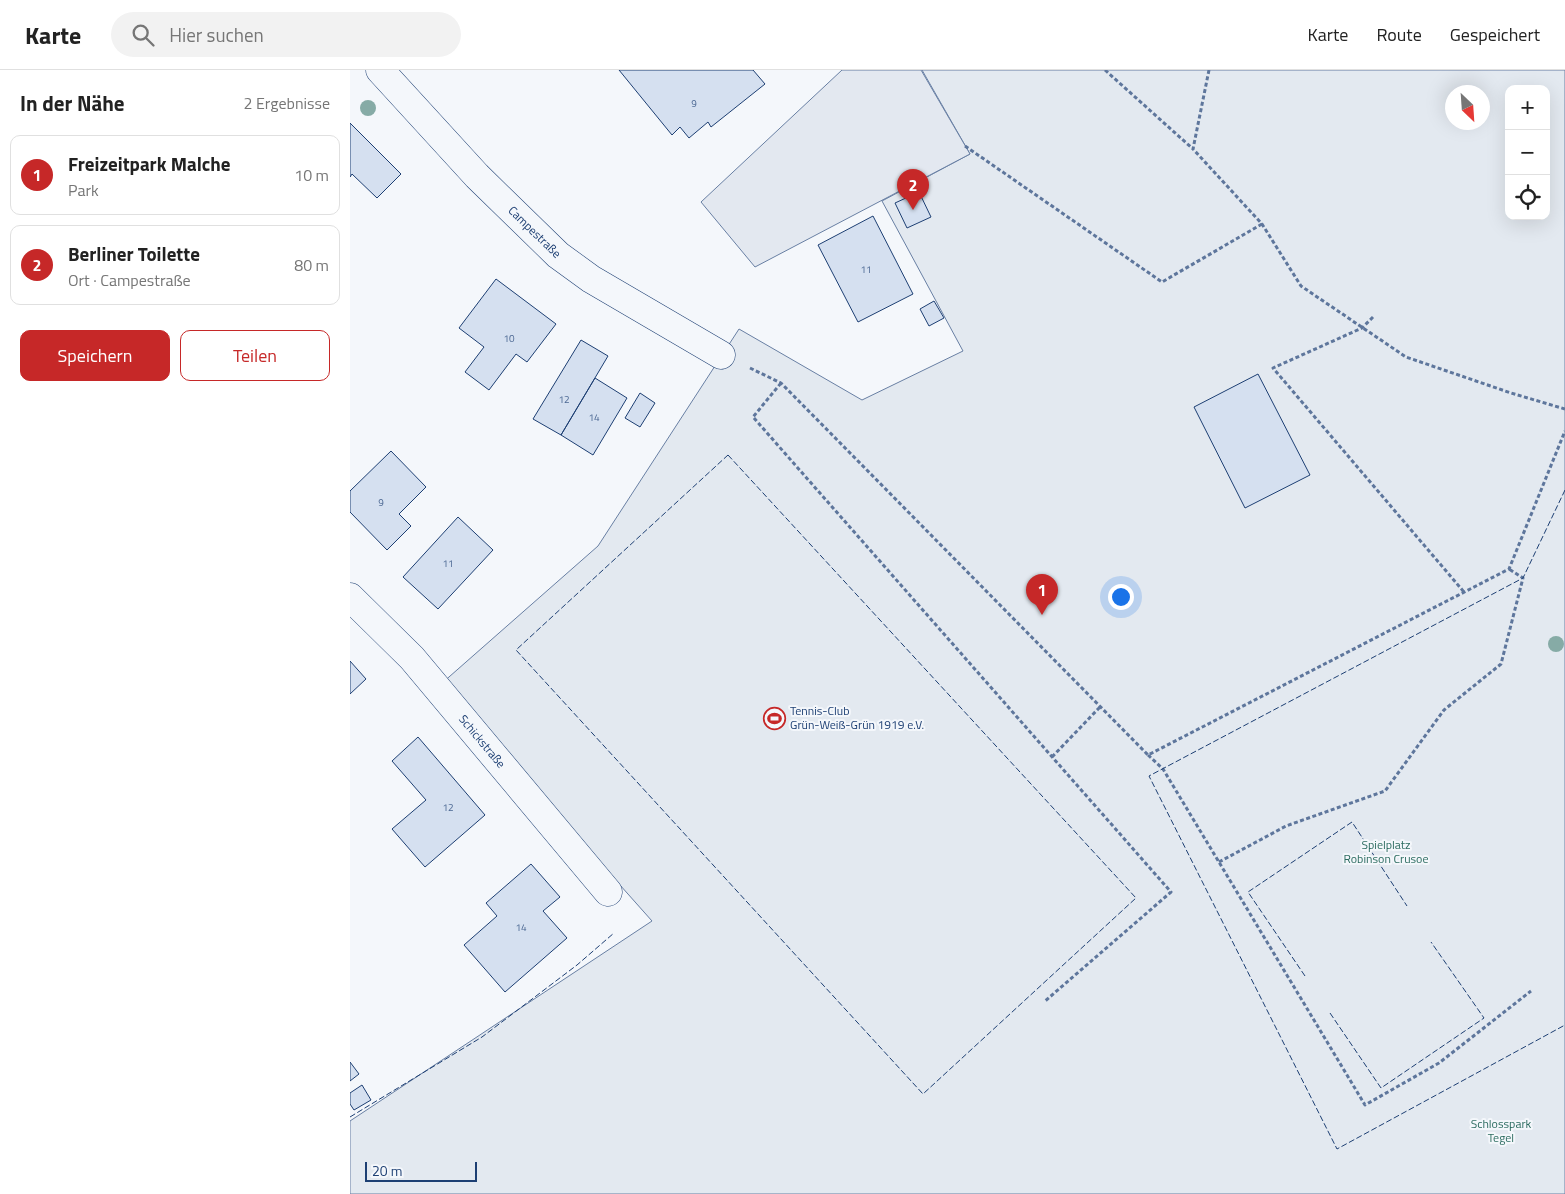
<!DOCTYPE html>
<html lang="de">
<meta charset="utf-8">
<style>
:root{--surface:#fff;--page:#f2f2f2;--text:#222;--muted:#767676;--line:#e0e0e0;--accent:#c62828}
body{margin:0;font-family:"Titillium Web",sans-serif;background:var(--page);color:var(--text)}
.controls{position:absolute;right:15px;top:15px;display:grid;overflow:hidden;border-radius:10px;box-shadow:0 5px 20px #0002}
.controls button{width:45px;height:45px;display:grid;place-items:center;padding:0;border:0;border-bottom:1px solid var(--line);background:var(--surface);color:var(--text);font:25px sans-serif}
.compass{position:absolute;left:1095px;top:15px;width:45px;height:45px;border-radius:50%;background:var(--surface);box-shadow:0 5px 20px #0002;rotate:155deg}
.scale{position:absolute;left:15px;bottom:12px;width:112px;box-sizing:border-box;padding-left:5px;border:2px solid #1d3f73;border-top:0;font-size:14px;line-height:18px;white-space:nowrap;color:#1d3f73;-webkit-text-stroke:4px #f4f7fb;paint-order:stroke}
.you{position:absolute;left:770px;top:526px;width:18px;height:18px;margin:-12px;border:4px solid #fff;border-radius:50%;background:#1a73e8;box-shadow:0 0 0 8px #1a73e833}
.badge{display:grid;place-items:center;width:32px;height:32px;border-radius:50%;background:var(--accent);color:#fff;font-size:16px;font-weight:700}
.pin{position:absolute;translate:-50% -41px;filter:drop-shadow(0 1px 2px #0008)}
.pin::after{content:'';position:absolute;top:26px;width:18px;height:15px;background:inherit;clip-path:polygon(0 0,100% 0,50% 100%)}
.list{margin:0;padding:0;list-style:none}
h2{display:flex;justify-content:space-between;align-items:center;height:65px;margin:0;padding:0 20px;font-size:21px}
h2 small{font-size:16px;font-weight:400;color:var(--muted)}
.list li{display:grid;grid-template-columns:32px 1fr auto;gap:15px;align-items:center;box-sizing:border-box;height:80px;margin:0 10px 10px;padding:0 10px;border:1px solid var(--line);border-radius:10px}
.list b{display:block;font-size:19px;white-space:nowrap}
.list p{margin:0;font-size:16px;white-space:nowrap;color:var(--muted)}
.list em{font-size:16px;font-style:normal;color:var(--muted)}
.actions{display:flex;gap:10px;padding:15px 20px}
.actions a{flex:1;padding:11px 0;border:1px solid var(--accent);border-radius:10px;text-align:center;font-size:18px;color:var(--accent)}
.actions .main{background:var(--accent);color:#fff}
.icon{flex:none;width:28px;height:28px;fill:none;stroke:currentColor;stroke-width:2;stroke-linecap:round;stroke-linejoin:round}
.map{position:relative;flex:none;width:1215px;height:1124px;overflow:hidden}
header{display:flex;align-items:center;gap:30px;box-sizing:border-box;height:70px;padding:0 25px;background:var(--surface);border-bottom:1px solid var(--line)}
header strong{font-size:24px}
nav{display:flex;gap:28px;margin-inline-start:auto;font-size:18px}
.search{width:350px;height:45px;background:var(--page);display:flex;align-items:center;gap:12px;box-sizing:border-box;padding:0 18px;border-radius:28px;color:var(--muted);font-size:19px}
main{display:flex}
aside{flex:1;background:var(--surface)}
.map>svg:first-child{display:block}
.green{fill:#e3e9f0;stroke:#687fa3;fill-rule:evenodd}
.parking{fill:#e3e8f0;stroke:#687fa3}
.building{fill:#d5e0f0;stroke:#1d3f73}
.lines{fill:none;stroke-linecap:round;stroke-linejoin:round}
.street-casing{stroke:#1d3f73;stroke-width:29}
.path{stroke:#5e769c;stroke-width:3;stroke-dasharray:4 2.5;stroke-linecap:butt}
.street{stroke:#f4f7fb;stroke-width:28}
.fence{stroke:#1d3f73;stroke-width:1;stroke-dasharray:6 2.5;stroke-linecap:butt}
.tree{fill:#86aba6}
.labels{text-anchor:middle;stroke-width:4;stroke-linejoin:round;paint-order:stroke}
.number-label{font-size:10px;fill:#4b6792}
.street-label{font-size:12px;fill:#1d3f73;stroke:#f4f7fb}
.poi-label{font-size:12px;fill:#1d3f73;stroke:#f4f7fb;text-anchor:start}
.park-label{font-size:12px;fill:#2c6c60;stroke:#f4f7fb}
</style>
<header>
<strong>Karte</strong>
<div class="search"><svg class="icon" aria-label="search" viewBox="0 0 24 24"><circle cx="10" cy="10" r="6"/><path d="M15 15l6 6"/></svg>Hier suchen</div>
<nav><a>Karte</a><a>Route</a><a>Gespeichert</a></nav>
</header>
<main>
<aside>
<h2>In der Nähe<small>2 Ergebnisse</small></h2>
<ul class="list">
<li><span class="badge">1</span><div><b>Freizeitpark Malche</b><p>Park</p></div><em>10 m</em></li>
<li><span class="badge">2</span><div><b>Berliner Toilette</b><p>Ort · Campestraße</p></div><em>80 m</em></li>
</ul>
<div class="actions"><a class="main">Speichern</a><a>Teilen</a></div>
</aside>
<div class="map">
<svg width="1215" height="1124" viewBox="0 0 1215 1124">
<rect width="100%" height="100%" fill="#f4f7fb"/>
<!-- green -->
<path class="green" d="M572,0H1215V1124H0V1051L302,851L91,614L248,476L389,259L512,330L613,281L532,131L620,84ZM1159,19H1196V146H1159ZM1102,22H1132V52H1102Z"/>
<!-- parking -->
<path class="parking" d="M492,0H571L620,84L405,197L351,132Z"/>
<!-- building -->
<path class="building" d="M269,0H403L415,14L361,57L358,52L339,68L330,57L322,65Z
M0,53L51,104L27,128L2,104L0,107Z
M569,122L581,147L557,158L545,133Z
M523,146L563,224L508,252L468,175Z
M146,209L206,254L177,292L166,284L139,320L115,302L134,277L109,258Z
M584,231L594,248L579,256L570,239Z
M231,270L258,286L211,365L183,349Z
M908,304L960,405L895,438L844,337Z
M245,308L277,328L243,385L211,365Z
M290,323L305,333L290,357L275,348Z
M41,381L76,417L49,444L61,456L37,480L0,442V421Z
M108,447L143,480L88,539L53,507Z
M0,591L16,609L0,624Z
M68,667L135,745L75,797L42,759L76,730L42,691Z
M181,794L210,827L193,841L217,868L155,922L114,875L147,846L136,833Z
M0,992L9,1004L0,1011Z
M12,1015L21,1030L4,1040L0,1034V1023Z"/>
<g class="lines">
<defs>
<g id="street">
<path id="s1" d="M30,0L127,106L208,185L241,209L371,285"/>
<path id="s2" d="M0,527L62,588L258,822"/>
</g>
</defs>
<!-- street casing -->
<use href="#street" class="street-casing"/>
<!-- path -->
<path class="path" d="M755,0L843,79
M859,0L843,79L912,154L951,216L1056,287L1161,323L1215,339
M615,76L812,212L912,154
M1023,247L1012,258L923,298L1114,522
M400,298L431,313L798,685L1159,499L1215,361
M431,313L403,347L821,822L694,932
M798,685L813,699L1015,1035L1089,993L1181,921
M702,687L750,637
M869,792L936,756L1035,721L1094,640L1151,594L1173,508L1159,499"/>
<!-- street -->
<use href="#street" class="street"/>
<!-- fence -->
<path class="fence" d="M378,385L786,828L573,1024L166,580Z
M1215,420L1173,508L799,706L987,1079L1215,955
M955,906L898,822L1002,752L1057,836
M980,943L1031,1018L1134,948L1081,872
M0,1047L132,967L227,895L264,863"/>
</g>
<!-- trees -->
<g class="tree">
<circle cx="18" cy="38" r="8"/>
<circle cx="1206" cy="574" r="8"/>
</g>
<!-- icons -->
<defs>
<symbol id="stadium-ring" viewBox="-11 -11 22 22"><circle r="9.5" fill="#f4f7fb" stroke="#c62828" stroke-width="1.5"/><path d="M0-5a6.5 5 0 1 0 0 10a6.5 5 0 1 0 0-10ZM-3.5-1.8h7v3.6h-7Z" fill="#c62828"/></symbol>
</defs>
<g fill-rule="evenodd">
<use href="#stadium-ring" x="412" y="636" width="25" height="25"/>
</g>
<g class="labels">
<!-- number labels -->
<g class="number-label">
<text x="344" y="37">9</text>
<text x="516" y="203">11</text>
<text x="159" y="272">10</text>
<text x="214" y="333">12</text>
<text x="244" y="351">14</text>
<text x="31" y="436">9</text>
<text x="98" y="497">11</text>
<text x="98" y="741">12</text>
<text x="171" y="861">14</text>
</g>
<!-- street labels -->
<g class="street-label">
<text dy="4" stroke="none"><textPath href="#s1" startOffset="224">Campestraße</textPath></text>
<text dy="4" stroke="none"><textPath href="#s2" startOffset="196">Schickstraße</textPath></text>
</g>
<!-- poi labels -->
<g class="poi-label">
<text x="440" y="645">Tennis-Club<tspan x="440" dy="14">Grün-Weiß-Grün 1919 e.V.</tspan></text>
</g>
<!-- park labels -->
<g class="park-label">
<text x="1036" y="779">Spielplatz<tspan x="1036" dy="14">Robinson Crusoe</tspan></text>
<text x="1151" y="1058">Schlosspark<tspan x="1151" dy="14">Tegel</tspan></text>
</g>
</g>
</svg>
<div class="controls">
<button>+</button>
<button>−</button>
<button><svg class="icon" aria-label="locate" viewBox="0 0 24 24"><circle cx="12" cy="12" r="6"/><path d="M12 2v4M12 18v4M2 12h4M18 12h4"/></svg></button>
</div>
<svg class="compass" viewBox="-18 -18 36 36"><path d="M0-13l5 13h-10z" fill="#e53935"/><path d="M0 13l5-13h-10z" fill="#767676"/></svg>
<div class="scale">20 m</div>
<div class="you"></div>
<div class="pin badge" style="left:692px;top:545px">1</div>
<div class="pin badge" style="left:563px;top:140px">2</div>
</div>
</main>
